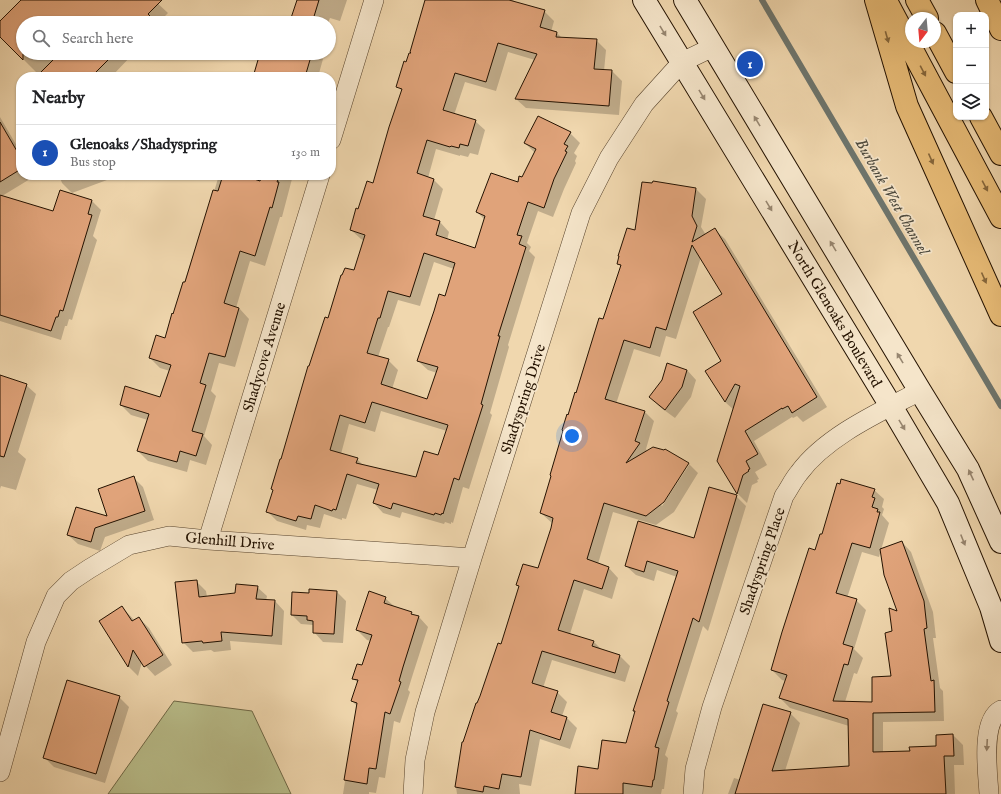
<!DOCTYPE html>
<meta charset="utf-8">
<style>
:root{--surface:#fff;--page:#f2f2f2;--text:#202124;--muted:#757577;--line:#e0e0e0;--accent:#8f2418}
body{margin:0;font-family:"IM FELL English",serif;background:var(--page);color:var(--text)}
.controls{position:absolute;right:12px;top:12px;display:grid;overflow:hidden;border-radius:8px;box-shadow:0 1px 3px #0004}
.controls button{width:36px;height:36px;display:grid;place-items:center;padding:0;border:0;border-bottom:1px solid var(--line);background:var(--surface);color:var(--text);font:20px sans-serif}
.compass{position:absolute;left:905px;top:12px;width:36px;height:36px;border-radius:50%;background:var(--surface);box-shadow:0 1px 3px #0004;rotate:196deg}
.you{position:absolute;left:572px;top:436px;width:14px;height:14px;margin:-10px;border:3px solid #fff;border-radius:50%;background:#1a73e8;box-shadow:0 0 0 6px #1a73e833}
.badge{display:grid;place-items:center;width:26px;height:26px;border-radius:50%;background:var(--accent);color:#fff;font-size:13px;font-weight:700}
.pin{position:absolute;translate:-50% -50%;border:2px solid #fff;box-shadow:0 1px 4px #0006}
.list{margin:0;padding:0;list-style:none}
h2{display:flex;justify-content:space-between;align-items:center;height:52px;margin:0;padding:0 16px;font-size:17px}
h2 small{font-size:13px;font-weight:400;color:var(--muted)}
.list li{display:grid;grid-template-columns:26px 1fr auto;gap:12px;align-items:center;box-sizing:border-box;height:56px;padding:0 16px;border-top:1px solid var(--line)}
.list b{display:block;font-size:15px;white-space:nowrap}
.list p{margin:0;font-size:13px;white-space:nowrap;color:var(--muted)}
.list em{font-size:13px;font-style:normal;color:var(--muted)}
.icon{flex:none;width:22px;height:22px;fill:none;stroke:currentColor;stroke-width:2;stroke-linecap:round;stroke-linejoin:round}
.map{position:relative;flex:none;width:1001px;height:794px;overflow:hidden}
.search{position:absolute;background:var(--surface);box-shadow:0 1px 3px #0004;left:16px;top:16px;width:320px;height:44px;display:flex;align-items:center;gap:10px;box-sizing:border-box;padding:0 14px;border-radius:22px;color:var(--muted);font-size:15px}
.panel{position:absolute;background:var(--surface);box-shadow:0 1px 3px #0004;left:16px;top:72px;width:320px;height:108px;border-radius:16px}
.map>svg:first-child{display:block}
.green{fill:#b9be8b;stroke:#6e6846}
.shadow{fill:#0003;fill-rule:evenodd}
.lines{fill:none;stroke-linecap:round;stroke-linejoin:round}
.stream{stroke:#6d756d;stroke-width:6}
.building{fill:#e0a37a;stroke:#241201;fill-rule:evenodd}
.street-casing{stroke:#57432c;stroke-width:20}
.secondary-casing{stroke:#241201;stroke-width:24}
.highway-casing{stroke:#241201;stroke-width:24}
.street{stroke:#f5e5ca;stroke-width:19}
.secondary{stroke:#f5e5ca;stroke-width:22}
.highway{stroke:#e8bc77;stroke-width:22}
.oneway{fill:#978670}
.oneway2{fill:#86673c}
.labels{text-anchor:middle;stroke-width:3.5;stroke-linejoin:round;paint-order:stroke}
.street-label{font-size:15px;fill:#241201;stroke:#f5e5ca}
.water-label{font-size:16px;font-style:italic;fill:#4f4c40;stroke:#f5e5ca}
</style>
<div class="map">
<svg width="1001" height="794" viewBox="0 0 1001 794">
<rect width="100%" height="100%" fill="#f0d7ae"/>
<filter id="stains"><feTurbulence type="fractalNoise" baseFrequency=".005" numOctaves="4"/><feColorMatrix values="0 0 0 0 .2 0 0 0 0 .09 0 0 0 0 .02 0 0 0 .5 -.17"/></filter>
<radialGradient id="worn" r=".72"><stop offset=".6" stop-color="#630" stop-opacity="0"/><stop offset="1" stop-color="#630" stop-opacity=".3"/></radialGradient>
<!-- green -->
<path class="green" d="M174,701L252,711L291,794H108Z"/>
<!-- shadow -->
<path class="shadow" d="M23,0H154L168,13L158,23H23V53H134L111,77H41L0,36V22Z
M298,0H347L340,21L330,18L328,23H291Z
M429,0H513L516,3L544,11L554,21L551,32L557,33L562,38L596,40L606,50L604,71H612L622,81L619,115L526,108L516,99L535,60L508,52L496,91L465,82L454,115L475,121L485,130L478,155L470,153L468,157L460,155V156L436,149L428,178L434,180L443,189L434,220L440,222L449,232L447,240L476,250L485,220L477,212L518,183L522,178L535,153L525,143L570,133L580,143L574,153L577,156L575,161L576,163L564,189L553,217L538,211L527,243L531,247L529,251L535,257L508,345L509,347L490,413L492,415L469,489L463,487L453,523L451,522V524L445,522L444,524L402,512L400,518L383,513L374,503L378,490L357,484L346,519L342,518V520L324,514L320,528L307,525L306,530L277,521L267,511L328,320L355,271L364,241L361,239L351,230L359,210L374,184L402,91L398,87L407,63L423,11ZM434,262L454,269L445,297L418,361L428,370L437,373L428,400L392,389L398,370L388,360L378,357L388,327H389L398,300L420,306ZM381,411L447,431L439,456L417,478L364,466L357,459L341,454L349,424L375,432Z
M261,53H320L319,55L323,59L318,77H254Z
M0,117L21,153V175L35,176L2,196L0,194Z
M59,175H105L107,180L72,193L62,183Z
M219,175H293L282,217H280L265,266L250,261L236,308H239L249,319L235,367L219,363L211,391L216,396L204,436L212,445L206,465L190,460L187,472L148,461L138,451L148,420L131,415L121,405L161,398L170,371L160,368L150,358L165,340L199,238L200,239Z
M654,182L696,189L706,199L701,227L706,235L715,230L725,239L827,407L803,422L797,416L793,418L792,417L754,441L767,465L755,472L759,479L757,480L758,482L752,485L747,503L738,494L718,461L734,410L725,402L707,371L723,361V294L701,257L676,339L666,336L660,357L634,349L616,404L644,411L654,421L646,449L647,451L688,463L698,473L674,512L656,525L613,512L598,564L608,567L618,578L612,599L584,589L570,634L594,642L602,650L620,656L630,666L625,682L552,660L543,688L557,692L567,702L562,716L567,718L577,728L570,749L540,739L531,786L519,784L520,794H457L456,787L520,587L517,585L538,570L553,524L541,513L569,416L604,321L621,267L618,263L620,257L619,256L635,232ZM686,465H689L662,506L661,505Z
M0,196L52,212L92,201L101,210L93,236L97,240L72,320L69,319L67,326H65L61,340L0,321Z
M687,370L696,380L691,397L675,418L660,407L650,397Z
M0,376L26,385L36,394L18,452L26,459L16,490L1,486L0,489Z
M133,477L143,487L154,520L105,537L100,551L78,544L68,535L108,518Z
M874,490L884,499L882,507L884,509L882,515L889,523L881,550L902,542L911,552L933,612L936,638H933L940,688L943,691L944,721L883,722V753L911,751L937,747V736L953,735L963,745L964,765H954L955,794H728L734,778L741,780L790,713L800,723L785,771L850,767L849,726L790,708L780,698L786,681L782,680L772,670L816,551L823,536ZM881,550L898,612L893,631L892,677L873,703L845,702L854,673L857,674L863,658L854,649L866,610L856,600L847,598L862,552L879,557Z
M736,496L746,506L708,631L703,626L676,711L678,713L665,755L668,758L664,789H662L661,794H576L626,744L677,577L657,570L654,581L636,575L626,566L694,540Z
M196,581L206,591L207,597L236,594L257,587L267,596L266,601H275L284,611L282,645L230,641L231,650L214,652L211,650L193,652L183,642Z
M336,591L346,601L343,643L323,642L314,632L313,625L301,624L292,615L310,594Z
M385,598L395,607L411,613L415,616L419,617L428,627L412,677L408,690L410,692L400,723L394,721L385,778L379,777L376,793L369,792V794H343L357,706L352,701L358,683L353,678L363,666L371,641L367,640L357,630Z
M122,607L135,621L139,618L149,628L172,665L155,676L142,662L138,676L129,667L100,621Z
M119,697L129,707L105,783L54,767L44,757Z"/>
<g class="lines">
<!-- stream -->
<path class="stream" d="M762,0L1001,406"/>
</g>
<!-- building -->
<path class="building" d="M21,0H162L148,14L151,17L145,23H23V60L0,37V21Z
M297,0H319L312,23L291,18Z
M425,0H509L545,10L540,27L557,32L556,37L597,39L594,69L612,70L609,106L515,99L537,54L498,43L486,82L455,73L443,110L476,120L468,146L460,144L459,148L451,146L450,147L427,140L417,173L434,179L423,216L440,221L436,235L475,248L485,216L476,212L491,173L518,182L519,176L522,177L536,149L524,143L538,116L571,132L564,144L568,146L565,151L567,152L554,179L544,208L528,202L517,235L522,236L519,244L526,247L498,336H500L481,404L483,405L459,480L454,478L443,514L442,513L441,515L435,513L434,515L393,503L391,509L373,503L379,484L347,474L336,510L333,509L332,511L315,505L311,519L298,516L296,521L266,512L273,490L271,489L280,459H281L308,366H309L325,317L328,318L341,275H342L345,268L354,270L365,235L350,230L356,208L358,209L367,181L373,183L389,127L402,89L396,87L404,61L406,62L409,53H411L410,52ZM424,253L455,263L445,296L439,294L434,311L417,361L438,367L427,399L381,384L389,359L367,353L378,318H380L388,291L410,297ZM372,402L448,425L438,455L424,451L416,477L356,463L358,458L330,450L340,415L365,423Z
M60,53H115L91,77H36Z
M260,53H312L305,77H253Z
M0,122L21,158V169L0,182Z
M223,175H242L260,181L262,175H280L277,182H279L272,208L270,207L255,256L240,251L224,303L239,308L225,357L209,353L200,383L206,385L192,431L203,434L196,456L180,451L177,462L137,451L149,414L120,405L125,386L160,397L171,365L149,358L156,335L165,338L172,313L173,314L183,282H185L213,190L218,191Z
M653,181L696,188L692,216L697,226L692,242L715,228L817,397L792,413L788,406L782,409V408L745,431L758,454L746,461L750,469L748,470L749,471L743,475L737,494L717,461L740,386L735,384L725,402L705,371L721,361L693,312L722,294L692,245L666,330L656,327L650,348L624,340L605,399L645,411L635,441L640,443L626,463L653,447L664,450L665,449L689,463L664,502L646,516L604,503L587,559L609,567L602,589L574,580L558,630L594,641L592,646L620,655L615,673L542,651L532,683L558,691L551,712L567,717L560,740L530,730L521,777L502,774L499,789L484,786L483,792L455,787L462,742H463L476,703H477L480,696L498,643L501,644L519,586L516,585L523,564L538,568L551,528L553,518L540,513L551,476L550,475L563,431L562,430L567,414L568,415L575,392L576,393L599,318L603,319L621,265L617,264L619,256H618L627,228L635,230L642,182L652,183Z
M60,190L92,200L88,214L92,215L63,311L60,310L58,317H56L51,331L0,315V195L53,211Z
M667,363L687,370L682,387L665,410L649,397L662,380Z
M0,375L27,384L4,457L0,456Z
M134,476L145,511L95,528L91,542L67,535L76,507L107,516L98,489Z
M841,479L875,489L872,497L875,498L872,507L878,509L877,512H880L870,548L852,543L836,593L857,599L843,644L853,647L848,665L844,664L833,701L872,702V677L891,676L885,633L892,631L889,608L897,611L884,575L880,549L902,541L924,601L927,628L924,629L931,681L934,680L935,712L873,713V752L910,751L909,747L936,746V735L953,734L954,756H944L946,794H735L763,704L791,712L772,771L849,766L848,719L779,698L787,675L771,670L782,632L809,548L815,550L820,534H822L837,483L840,484Z
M709,487L737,495L699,622L693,618L667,701L669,702L655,747L659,748L654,780H653L652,787L623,783V794H575L578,766L598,769L602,740L626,743L635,711H633L678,571L647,561L644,572L625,566L638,521L694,538Z
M197,580L199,597L235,593L236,584L258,586L256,599L275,600L272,636L221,632L222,641L203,643L202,641L182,643L175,582Z
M309,589L337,591L334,634L313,633V621L307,620V616L291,615L292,592L309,593Z
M369,591L386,597L384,603L412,612L411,614L419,616L403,667L399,681L401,682L390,714L385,712L376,769L369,768L367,784L344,780L357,703L351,701L358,680L352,679L357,664L362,665L372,635L356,630Z
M122,606L132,621L139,617L163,655L144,667L133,650L128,667L99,621Z
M67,680L120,696L96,774L43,758Z"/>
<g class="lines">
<defs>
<path id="street" d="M331,140L374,0
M208,540L320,175
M0,772L36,642L56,596L71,581L89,569L129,545L169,536L208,540L472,558
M413,794L415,760L425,712L472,558L581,213L609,158L644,104L682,62L713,47
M693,794L695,769L712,707L784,496C789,489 793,480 799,473C826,436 880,412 920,391
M989,794C988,774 980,721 1001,710"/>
<path id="secondary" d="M644,0L891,406L948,503L991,607L1001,641
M685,0L920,391L968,469L1001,542"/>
<path id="highway" d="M876,0L907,106L1001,315
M917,0L927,18
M987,0L1001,29
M886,1L1001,217
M935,33L956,72
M981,117L1001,154"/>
</defs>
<!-- street casing -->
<use href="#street" class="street-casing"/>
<!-- secondary casing -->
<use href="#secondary" class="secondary-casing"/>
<!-- highway casing -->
<use href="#highway" class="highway-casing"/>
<!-- street -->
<use href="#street" class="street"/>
<!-- secondary -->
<use href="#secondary" class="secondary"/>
<!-- highway -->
<use href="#highway" class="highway"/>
</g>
<!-- one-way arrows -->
<defs><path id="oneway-solid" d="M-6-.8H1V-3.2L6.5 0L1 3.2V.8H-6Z"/></defs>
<g class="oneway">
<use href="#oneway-solid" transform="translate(663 31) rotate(59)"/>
<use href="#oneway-solid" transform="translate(702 95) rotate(59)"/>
<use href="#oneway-solid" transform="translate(757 121) rotate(-121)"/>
<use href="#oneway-solid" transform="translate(769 206) rotate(59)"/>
<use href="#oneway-solid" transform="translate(833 246) rotate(-121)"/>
<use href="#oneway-solid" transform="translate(900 358) rotate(-121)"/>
<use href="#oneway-solid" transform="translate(902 425) rotate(59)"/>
<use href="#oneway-solid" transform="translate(971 475) rotate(-115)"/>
<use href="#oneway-solid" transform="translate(963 540) rotate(68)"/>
<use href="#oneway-solid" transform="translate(987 745) rotate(93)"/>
</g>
<g class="oneway2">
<use href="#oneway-solid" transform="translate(887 37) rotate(74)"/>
<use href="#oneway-solid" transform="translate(923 71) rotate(62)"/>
<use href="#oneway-solid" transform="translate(931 159) rotate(66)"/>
<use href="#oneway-solid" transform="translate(985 186) rotate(62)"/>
<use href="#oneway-solid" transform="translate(984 278) rotate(66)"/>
</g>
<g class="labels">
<!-- street labels -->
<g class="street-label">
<text transform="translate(835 314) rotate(59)" y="5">North Glenoaks Boulevard</text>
<text transform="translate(264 357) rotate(-73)" y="5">Shadycove Avenue</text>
<text transform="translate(523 399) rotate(-72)" y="5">Shadyspring Drive</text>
<text transform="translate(230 541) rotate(5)" y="5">Glenhill Drive</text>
<text transform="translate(762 561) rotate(-71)" y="5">Shadyspring Place</text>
</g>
<!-- water labels -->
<g class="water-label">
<text transform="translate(893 196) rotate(60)" y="6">Burbank West Channel</text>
</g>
</g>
<rect width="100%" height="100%" filter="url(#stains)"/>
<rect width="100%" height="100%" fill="url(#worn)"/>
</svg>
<div class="controls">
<button>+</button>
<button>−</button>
<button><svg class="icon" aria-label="layers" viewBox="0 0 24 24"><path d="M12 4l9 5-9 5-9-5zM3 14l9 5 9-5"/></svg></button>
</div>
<svg class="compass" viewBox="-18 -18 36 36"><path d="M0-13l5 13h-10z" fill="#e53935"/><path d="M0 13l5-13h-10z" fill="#757577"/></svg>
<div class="you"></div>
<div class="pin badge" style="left:750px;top:64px;background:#1a4fb4">1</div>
<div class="search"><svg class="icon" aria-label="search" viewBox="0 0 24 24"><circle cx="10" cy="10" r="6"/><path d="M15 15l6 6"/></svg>Search here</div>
<section class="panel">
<h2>Nearby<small></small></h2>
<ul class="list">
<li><span class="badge" style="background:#1a4fb4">1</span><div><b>Glenoaks / Shadyspring</b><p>Bus stop</p></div><em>130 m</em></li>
</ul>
</section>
</div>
